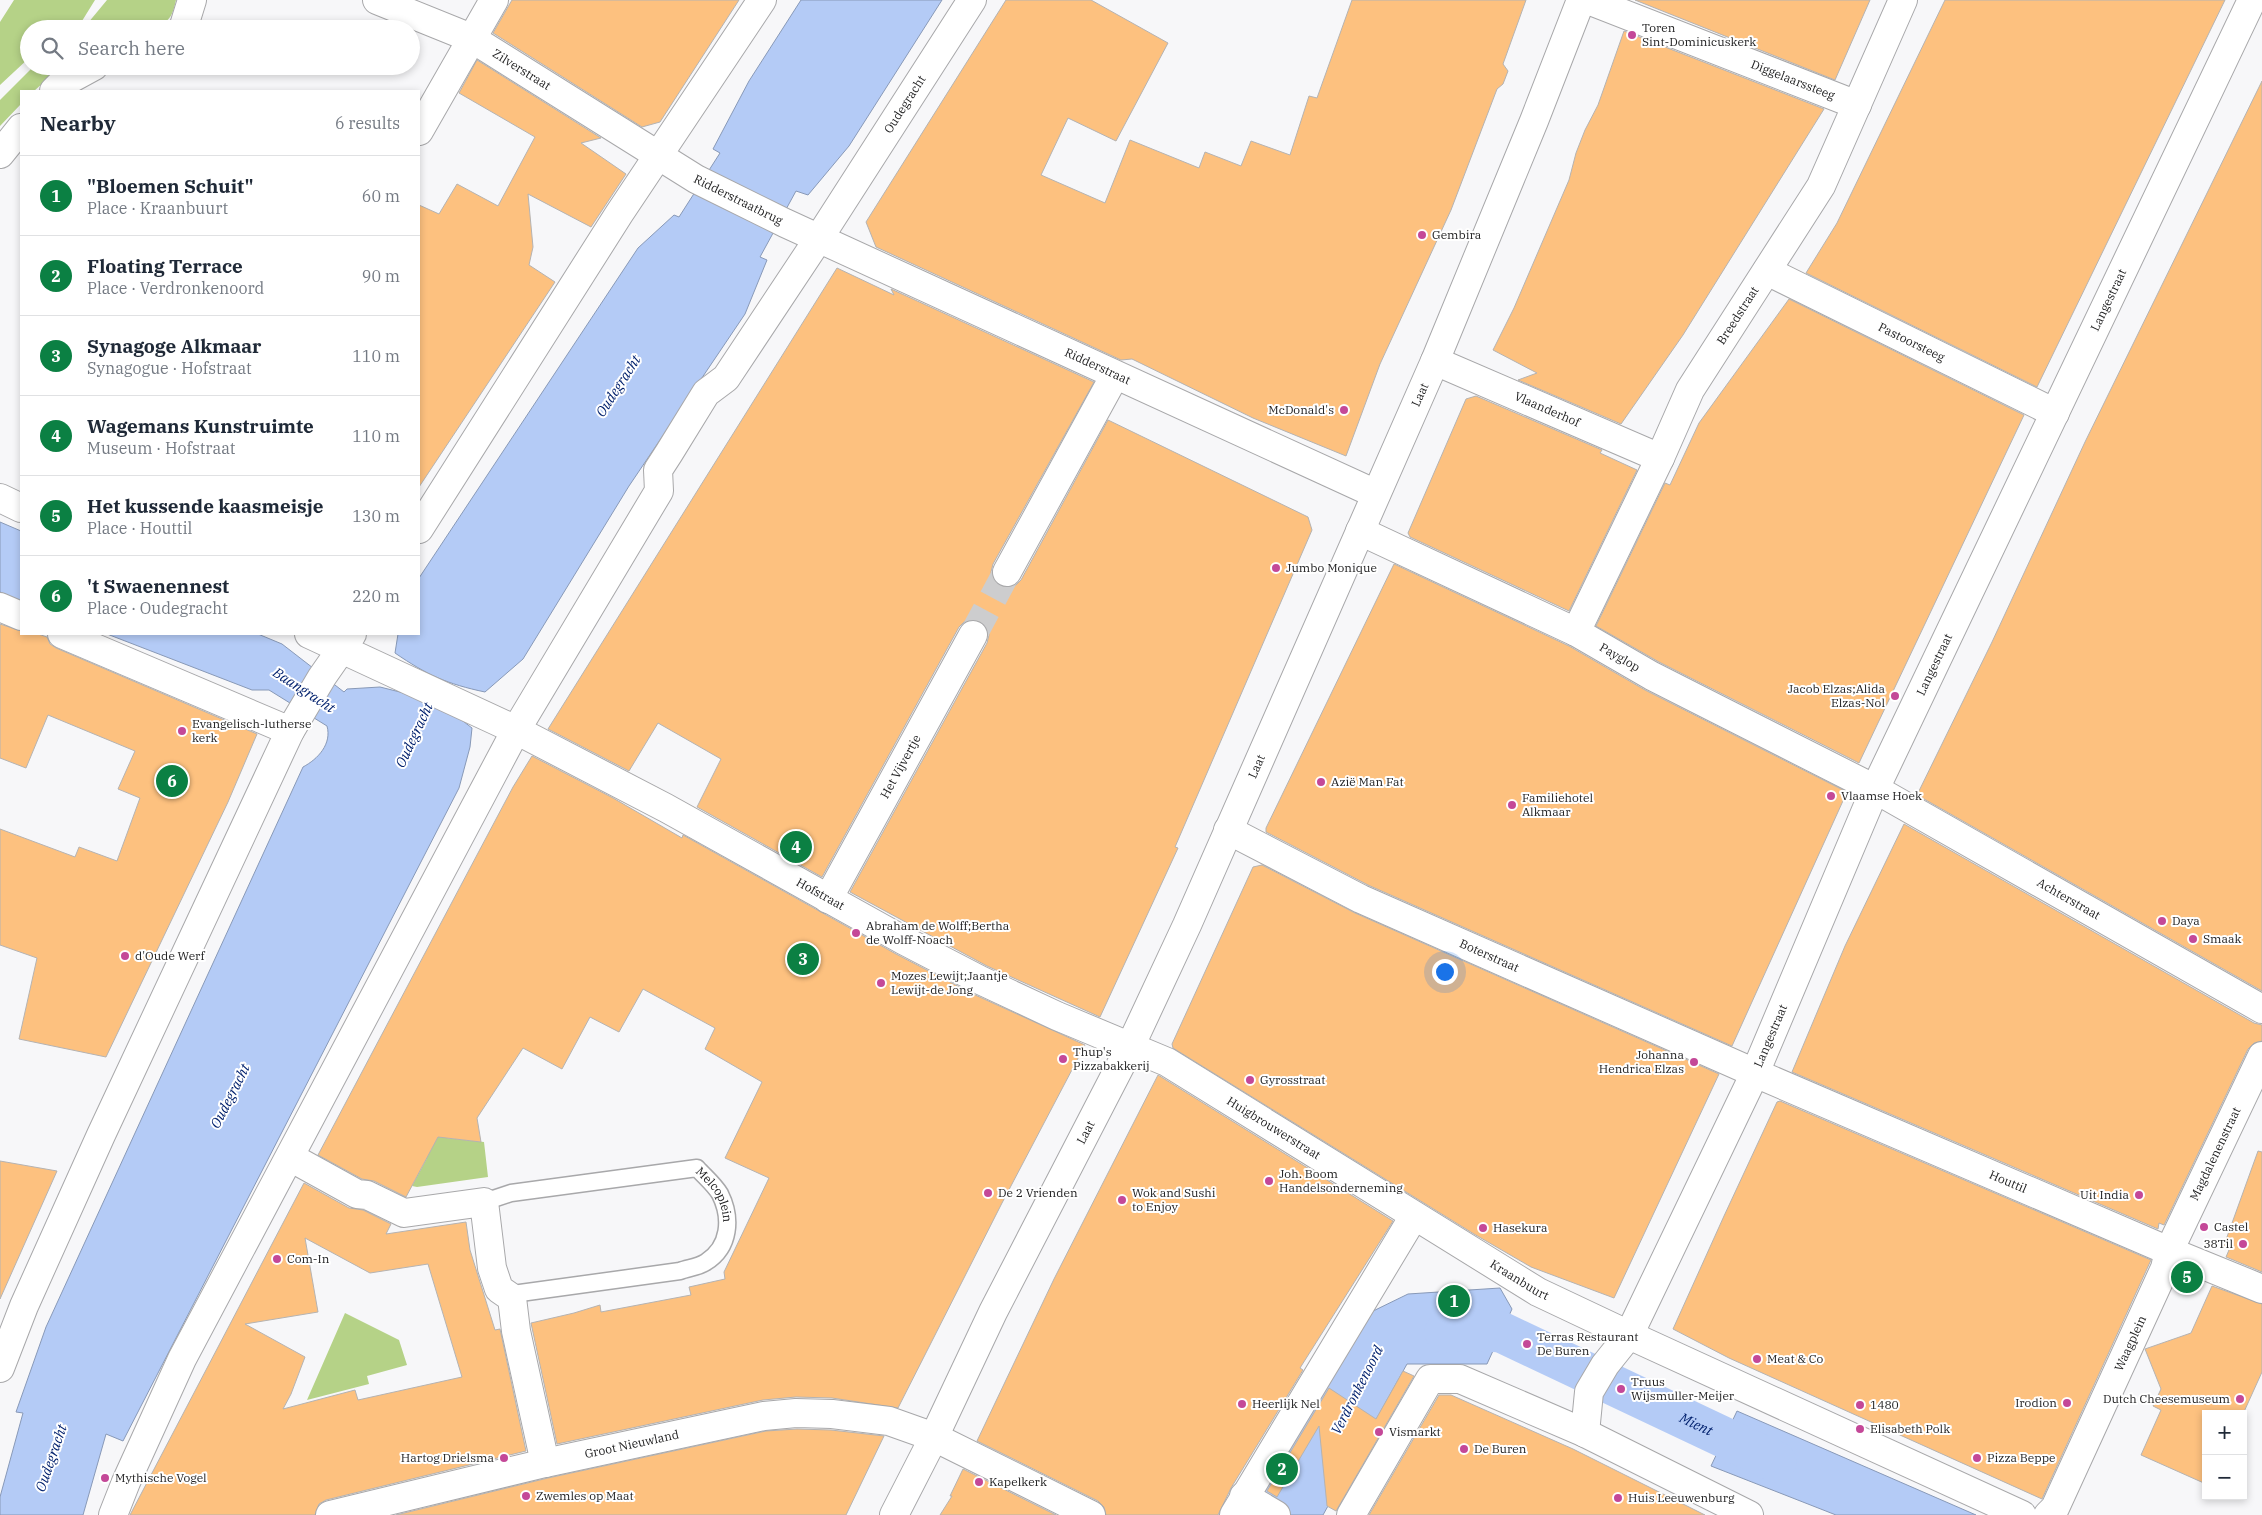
<!DOCTYPE html>
<meta charset="utf-8">
<style>
:root{--surface:#fff;--page:#f6f6f7;--text:#1f2937;--muted:#747a83;--line:#e0e1e3;--accent:#0b8043}
body{margin:0;font-family:"IBM Plex Serif",serif;background:var(--page);color:var(--text)}
.controls{position:absolute;right:15px;bottom:15px;display:grid;overflow:hidden;border-radius:0px;box-shadow:0 2px 8px #0003}
.controls button{width:45px;height:45px;display:grid;place-items:center;padding:0;border:0;border-bottom:1px solid var(--line);background:var(--surface);color:var(--text);font:25px sans-serif}
.you{position:absolute;left:1444px;top:971px;width:18px;height:18px;margin:-12px;border:4px solid #fff;border-radius:50%;background:#1a73e8;box-shadow:0 0 0 8px #1a73e833}
.badge{display:grid;place-items:center;width:32px;height:32px;border-radius:50%;background:var(--accent);color:#fff;font-size:16px;font-weight:700}
.pin{position:absolute;translate:-50% -50%;border:2px solid #fff;box-shadow:0 1px 5px #0006}
.list{margin:0;padding:0;list-style:none}
h2{display:flex;justify-content:space-between;align-items:center;height:65px;margin:0;padding:0 20px;font-size:21px}
h2 small{font-size:16px;font-weight:400;color:var(--muted)}
.list li{display:grid;grid-template-columns:32px 1fr auto;gap:15px;align-items:center;box-sizing:border-box;height:80px;padding:0 20px;border-top:1px solid var(--line)}
.list b{display:block;font-size:19px;white-space:nowrap}
.list p{margin:0;font-size:16px;white-space:nowrap;color:var(--muted)}
.list em{font-size:16px;font-style:normal;color:var(--muted)}
.icon{flex:none;width:28px;height:28px;fill:none;stroke:currentColor;stroke-width:2;stroke-linecap:round;stroke-linejoin:round}
.map{position:relative;flex:none;width:2262px;height:1515px;overflow:hidden}
.search{position:absolute;background:var(--surface);box-shadow:0 2px 8px #0003;left:20px;top:20px;width:400px;height:55px;display:flex;align-items:center;gap:12px;box-sizing:border-box;padding:0 18px;border-radius:28px;color:var(--muted);font-size:19px}
.panel{position:absolute;background:var(--surface);box-shadow:0 2px 8px #0003;left:20px;top:90px;width:400px;height:545px;border-radius:0px}
.map>svg:first-child{display:block}
.green{fill:#b5d287}
.water{fill:#b4cbf6;stroke:#8899b7}
.lines{fill:none;stroke-linecap:round;stroke-linejoin:round}
.canal{stroke:#b4cbf6;stroke-width:41}
.building{fill:#fdc17f;stroke:#b5b3b2;fill-rule:evenodd}
.street-tunnel{stroke:#cdcdce;stroke-width:28;stroke-dasharray:28 14;stroke-linecap:butt}
.lane-casing{stroke:#a8a8aa;stroke-width:19}
.street-casing{stroke:#a8a8aa;stroke-width:30}
.lane{stroke:#fff;stroke-width:16}
.street{stroke:#fff;stroke-width:28}
.poi-dot{fill:#c44898;stroke:#fff;stroke-width:2}
.labels{text-anchor:middle;stroke-width:4;stroke-linejoin:round;paint-order:stroke}
.poi-label{font-size:12px;fill:#232324;stroke:#fff;text-anchor:start}
.street-label{font-size:12px;fill:#232324;stroke:#fff}
.water-label{font-size:14px;font-style:italic;fill:#00206d;stroke:#fff}
</style>
<div class="map">
<svg width="2262" height="1515" viewBox="0 0 2262 1515">
<rect width="100%" height="100%" fill="#f7f7f9"/>
<!-- green -->
<path class="green" d="M14,0H95L82,21L68,29H29V58L0,85V22Z
M107,0H176C174,9 172,18 164,23C147,34 103,29 83,29Z
M34,66H62L34,91H21V104L0,126V100Z
M420,1085L447,1138L484,1142L488,1177L417,1187L412,1186L427,1158Z
M345,1313L399,1340L407,1365L367,1376L369,1384L307,1400Z"/>
<!-- water -->
<path class="water" d="M801,0H942L849,146L808,195L796,191L760,257L767,260L745,314L629,486L523,659L485,692C447,684 427,675 395,653L398,634H419V578L638,248L674,215L679,217L720,153L713,149L749,81Z
M0,522L21,531V601L0,592Z
M107,634H258L282,644L344,692L347,689L380,687L416,696L446,708L472,728L470,747L459,788L123,1441L106,1434L83,1515H0V1497L23,1413L16,1412L46,1327L303,767C318,759 332,744 327,726L269,690H252Z
M1500,1288L1512,1309L1487,1364H1407L1323,1515H1280L1249,1500L1367,1314L1408,1294Z
M1737,1411L1976,1515H1836L1711,1466Z"/>
<g class="lines">
<!-- canal -->
<path class="canal" id="s1" d="M1445,1332L1474,1330L1501,1332L1776,1462"/>
</g>
<!-- building -->
<path class="building" d="M512,0H739L660,122L642,127L493,33Z
M1006,0H1091L1168,43L1116,141L1068,118L1041,175L1105,203L1130,140L1199,168L1205,152L1241,166L1251,141L1290,155L1309,96L1317,98L1352,0H1526L1503,64L1508,71L1503,84L1497,89L1451,210L1380,364L1346,456L1253,418L1132,359L1121,360L876,247L866,222Z
M1635,0H1870L1835,80Z
M1945,0H2225L2037,387L1806,273L1837,223Z
M1624,31L1824,109L1683,335L1621,424L1518,380L1537,373L1493,350L1514,308L1569,180L1576,153L1585,130L1598,105Z
M477,60L601,138L581,143L626,174L591,227L528,194L533,247L529,265L555,282L419,487V205L439,214L457,184L498,206L535,137L459,93Z
M2262,81V991L1917,795L1992,642L2085,442Z
M837,268L894,295L891,289L1094,382L993,564L991,572L993,580L1000,586L1008,588L1015,586L1021,580L1108,420L1308,517L1312,530L1175,847L1178,848L1100,1017L987,966L850,892L987,643L989,635L987,627L980,621L972,619L965,621L959,627L822,877L697,807L721,759L658,723L629,771L548,729Z
M1789,299L2024,415L1859,763L1659,662L1596,626L1665,483L1670,485L1699,423Z
M1476,396L1602,450L1600,453L1637,470L1569,611L1410,537L1408,533L1466,399Z
M1394,564L1569,646L1645,690L1847,792L1732,1046L1368,885L1266,832V828Z
M0,624L21,631V634H38L47,637L50,644L56,648L257,734L228,802L106,1057L19,1039L37,958L0,945V829L75,857L79,847L117,861L140,798L118,789L135,751L48,715L26,768L0,758Z
M532,756L613,798L682,838L683,835L896,954L973,994L1085,1045L1002,1203L898,1408L832,1398L796,1397L763,1400L557,1444L531,1323L574,1313L600,1305L601,1312L691,1295L689,1287L725,1279L724,1272L769,1178L725,1158L762,1082L705,1049L715,1028L643,989L619,1032L590,1017L562,1069L523,1048L477,1118L481,1142L438,1137L406,1197L374,1181L362,1179L318,1155L513,787Z
M1904,824L2254,1023L2262,1025V1041L2254,1043L2248,1049L2164,1225L2159,1223L2158,1229L1792,1072L1845,946Z
M1262,865L1355,913L1719,1074L1614,1298L1531,1267L1474,1234L1173,1048L1172,1044L1253,867Z
M1158,1075L1393,1221L1300,1368L1303,1370L1231,1488L1218,1515H1106L1104,1507L1098,1501L977,1441L1054,1279Z
M1780,1101L2151,1260L2042,1499L1729,1358L1673,1329L1724,1216L1777,1102Z
M2258,1151L2262,1152V1272L2226,1257L2229,1250L2223,1248Z
M0,1161L57,1171L0,1299Z
M304,1183L349,1208L363,1210L391,1224L386,1234L466,1222L470,1250L495,1330L500,1329L526,1451L326,1500L319,1504L315,1515H130ZM305,1238L370,1273L428,1264L462,1377L358,1400L355,1390L283,1409L291,1394L305,1357L245,1324L318,1312Z
M2212,1286L2262,1304V1372L2243,1414H2206V1484L2141,1455L2161,1410L2153,1406L2161,1389L2145,1349L2191,1333Z
M1403,1371L1414,1376L1336,1511L1327,1506L1319,1426L1277,1497L1267,1491L1329,1388L1376,1419Z
M1439,1395H1451L1573,1449L1705,1515H1369Z
M797,1429L831,1430L884,1436L846,1515H396L548,1478L766,1431Z
M963,1469L1056,1515H940L952,1496H950Z"/>
<g class="lines">
<!-- street-tunnel -->
<path class="street-tunnel" d="M973,635L1007,572"/>
<defs>
<g id="lane">
<path id="s2" d="M484,1202L511,1193L697,1168C704,1176 714,1184 720,1194C732,1218 730,1247 706,1262C699,1267 688,1268 680,1271L520,1293L512,1298"/>
</g>
<g id="street">
<path id="s3" d="M377,0L471,38L696,179L785,223L1376,494"/>
<path id="s4" d="M1588,0L1857,105"/>
<path d="M183,29L192,0"/>
<path d="M54,91L61,84L94,66"/>
<path d="M419,131L494,0"/>
<path d="M0,154L21,128"/>
<path id="s5" d="M1767,271L2055,413"/>
<path id="s6" d="M1435,361L1660,458"/>
<path d="M0,498L21,508"/>
<path d="M419,529L619,214L762,0"/>
<path id="s7" d="M1360,531L1576,632L1652,676L1875,789L2262,1009"/>
<path d="M1007,572L1115,375"/>
<path d="M0,607L21,616"/>
<path id="s8" d="M1576,632L1660,458L1690,390L1821,186L1903,0"/>
<path d="M62,634L290,731"/>
<path id="s9" d="M309,634L516,730L666,808L903,940L980,980L1057,1016L1167,1062L1538,1292L1629,1335L2022,1515"/>
<path id="s10" d="M1228,830L1361,899L1755,1073L2169,1251L2262,1289"/>
<path id="s11" d="M828,899L973,635"/>
<path d="M290,1157L357,1194L367,1195L404,1213L484,1202L492,1268L499,1289L512,1298L516,1331L545,1463"/>
<path d="M0,1368L24,1306L101,1135L290,731L322,677L352,634"/>
<path id="s12" d="M1585,1433L1589,1392L1605,1365L1629,1335L1755,1073L1875,789L2252,0"/>
<path d="M1244,1496L1276,1515"/>
<path id="s13" d="M113,1515L126,1482L182,1359L516,730L659,491L658,470L669,453L706,393L726,378L819,238L972,0"/>
<path id="s14" d="M330,1515L545,1463L764,1416L796,1413L832,1414L889,1421L934,1437L1091,1515"/>
<path id="s15" d="M894,1515L934,1437L993,1312L1130,1047L1187,925L1435,361L1534,121L1581,0"/>
<path d="M1234,1515L1414,1216"/>
<path d="M1351,1515L1430,1379H1460L1585,1433L1749,1515"/>
<path id="s16" d="M2048,1515L2055,1508L2165,1268L2169,1251L2262,1056"/>
</g>
</defs>
<!-- lane casing -->
<use href="#lane" class="lane-casing"/>
<!-- street casing -->
<use href="#street" class="street-casing"/>
<!-- lane -->
<use href="#lane" class="lane"/>
<!-- street -->
<use href="#street" class="street"/>
</g>
<!-- markers -->
<g class="poi-dot">
<circle cx="1632" cy="35" r="5"/>
<circle cx="1422" cy="235" r="5"/>
<circle cx="1344" cy="410" r="5"/>
<circle cx="1276" cy="568" r="5"/>
<circle cx="1895" cy="696" r="5"/>
<circle cx="182" cy="731" r="5"/>
<circle cx="1321" cy="782" r="5"/>
<circle cx="1831" cy="796" r="5"/>
<circle cx="1512" cy="805" r="5"/>
<circle cx="2162" cy="921" r="5"/>
<circle cx="856" cy="933" r="5"/>
<circle cx="2193" cy="939" r="5"/>
<circle cx="125" cy="956" r="5"/>
<circle cx="881" cy="983" r="5"/>
<circle cx="1063" cy="1059" r="5"/>
<circle cx="1694" cy="1062" r="5"/>
<circle cx="1250" cy="1080" r="5"/>
<circle cx="1269" cy="1181" r="5"/>
<circle cx="988" cy="1193" r="5"/>
<circle cx="2139" cy="1195" r="5"/>
<circle cx="1122" cy="1200" r="5"/>
<circle cx="2204" cy="1227" r="5"/>
<circle cx="1483" cy="1228" r="5"/>
<circle cx="2243" cy="1244" r="5"/>
<circle cx="277" cy="1259" r="5"/>
<circle cx="1527" cy="1344" r="5"/>
<circle cx="1757" cy="1359" r="5"/>
<circle cx="1621" cy="1389" r="5"/>
<circle cx="2240" cy="1399" r="5"/>
<circle cx="2067" cy="1403" r="5"/>
<circle cx="1242" cy="1404" r="5"/>
<circle cx="1860" cy="1405" r="5"/>
<circle cx="1860" cy="1429" r="5"/>
<circle cx="1379" cy="1432" r="5"/>
<circle cx="1464" cy="1449" r="5"/>
<circle cx="504" cy="1458" r="5"/>
<circle cx="1977" cy="1458" r="5"/>
<circle cx="105" cy="1478" r="5"/>
<circle cx="979" cy="1482" r="5"/>
<circle cx="526" cy="1496" r="5"/>
<circle cx="1618" cy="1498" r="5"/>
</g>
<g class="labels">
<!-- poi labels -->
<g class="poi-label">
<text x="1642" y="32">Toren<tspan x="1642" dy="14">Sint-Dominicuskerk</tspan></text>
<text x="1432" y="239">Gembira</text>
<text x="1334" y="414" text-anchor="end">McDonald's</text>
<text x="1286" y="572">Jumbo Monique</text>
<text x="1885" y="693" text-anchor="end">Jacob Elzas;Alida<tspan x="1885" dy="14">Elzas-Nol</tspan></text>
<text x="192" y="728">Evangelisch-lutherse<tspan x="192" dy="14">kerk</tspan></text>
<text x="1331" y="786">Azië Man Fat</text>
<text x="1841" y="800">Vlaamse Hoek</text>
<text x="1522" y="802">Familiehotel<tspan x="1522" dy="14">Alkmaar</tspan></text>
<text x="2172" y="925">Daya</text>
<text x="866" y="930">Abraham de Wolff;Bertha<tspan x="866" dy="14">de Wolff-Noach</tspan></text>
<text x="2203" y="943">Smaak</text>
<text x="135" y="960">d'Oude Werf</text>
<text x="891" y="980">Mozes Lewijt;Jaantje<tspan x="891" dy="14">Lewijt-de Jong</tspan></text>
<text x="1073" y="1056">Thup's<tspan x="1073" dy="14">Pizzabakkerij</tspan></text>
<text x="1684" y="1059" text-anchor="end">Johanna<tspan x="1684" dy="14">Hendrica Elzas</tspan></text>
<text x="1260" y="1084">Gyrosstraat</text>
<text x="1279" y="1178">Joh. Boom<tspan x="1279" dy="14">Handelsonderneming</tspan></text>
<text x="998" y="1197">De 2 Vrienden</text>
<text x="1132" y="1197">Wok and Sushi<tspan x="1132" dy="14">to Enjoy</tspan></text>
<text x="2129" y="1199" text-anchor="end">Uit India</text>
<text x="2214" y="1231">Castel</text>
<text x="1493" y="1232">Hasekura</text>
<text x="2233" y="1248" text-anchor="end">38Til</text>
<text x="287" y="1263">Com-In</text>
<text x="1537" y="1341">Terras Restaurant<tspan x="1537" dy="14">De Buren</tspan></text>
<text x="1767" y="1363">Meat &amp; Co</text>
<text x="1631" y="1386">Truus<tspan x="1631" dy="14">Wijsmuller-Meijer</tspan></text>
<text x="2230" y="1403" text-anchor="end">Dutch Cheesemuseum</text>
<text x="2057" y="1407" text-anchor="end">Irodion</text>
<text x="1252" y="1408">Heerlijk Nel</text>
<text x="1870" y="1409">1480</text>
<text x="1870" y="1433">Elisabeth Polk</text>
<text x="1389" y="1436">Vismarkt</text>
<text x="1474" y="1453">De Buren</text>
<text x="494" y="1462" text-anchor="end">Hartog Drielsma</text>
<text x="1987" y="1462">Pizza Beppe</text>
<text x="115" y="1482">Mythische Vogel</text>
<text x="989" y="1486">Kapelkerk</text>
<text x="536" y="1500">Zwemles op Maat</text>
<text x="1628" y="1502">Huis Leeuwenburg</text>
</g>
<!-- street labels -->
<g class="street-label">
<text dy="4" stroke="none"><textPath href="#s3" startOffset="161">Zilverstraat</textPath></text>
<text dy="4" stroke="none"><textPath href="#s4" startOffset="220">Diggelaarssteeg</textPath></text>
<text dy="4" stroke="none"><textPath href="#s13" startOffset="1625">Oudegracht</textPath></text>
<text dy="4" stroke="none"><textPath href="#s3" startOffset="414">Ridderstraatbrug</textPath></text>
<text dy="4" stroke="none"><textPath href="#s12" startOffset="1252">Langestraat</textPath></text>
<text dy="4" stroke="none"><textPath href="#s8" startOffset="356">Breedstraat</textPath></text>
<text dy="4" stroke="none"><textPath href="#s5" startOffset="161">Pastoorsteeg</textPath></text>
<text dy="4" stroke="none"><textPath href="#s3" startOffset="810">Ridderstraat</textPath></text>
<text dy="4" stroke="none"><textPath href="#s15" startOffset="1238">Laat</textPath></text>
<text dy="4" stroke="none"><textPath href="#s6" startOffset="122">Vlaanderhof</textPath></text>
<text dy="4" stroke="none"><textPath href="#s7" startOffset="289">Payglop</textPath></text>
<text dy="4" stroke="none"><textPath href="#s12" startOffset="848">Langestraat</textPath></text>
<text dy="4" stroke="none"><textPath href="#s15" startOffset="832">Laat</textPath></text>
<text dy="4" stroke="none"><textPath href="#s11" startOffset="151">Het Vijvertje</textPath></text>
<text dy="4" stroke="none"><textPath href="#s9" startOffset="574">Hofstraat</textPath></text>
<text dy="4" stroke="none"><textPath href="#s7" startOffset="799">Achterstraat</textPath></text>
<text dy="4" stroke="none"><textPath href="#s10" startOffset="290">Boterstraat</textPath></text>
<text dy="4" stroke="none"><textPath href="#s12" startOffset="442">Langestraat</textPath></text>
<text dy="4" stroke="none"><textPath href="#s9" startOffset="1085">Huigbrouwerstraat</textPath></text>
<text dy="4" stroke="none"><textPath href="#s15" startOffset="428">Laat</textPath></text>
<text dy="4" stroke="none"><textPath href="#s16" startOffset="399">Magdalenenstraat</textPath></text>
<text dy="4" stroke="none"><textPath href="#s10" startOffset="856">Houttil</textPath></text>
<text dy="4" stroke="none"><textPath href="#s2" startOffset="249">Melcoplein</textPath></text>
<text dy="4" stroke="none"><textPath href="#s9" startOffset="1374">Kraanbuurt</textPath></text>
<text dy="4" stroke="none"><textPath href="#s16" startOffset="191">Waagplein</textPath></text>
<text dy="4" stroke="none"><textPath href="#s14" startOffset="310">Groot Nieuwland</textPath></text>
</g>
<!-- water labels -->
<g class="water-label">
<text transform="translate(618 386) rotate(-57)" y="5">Oudegracht</text>
<text transform="translate(304 690) rotate(33)" y="5">Baangracht</text>
<text transform="translate(414 735) rotate(-65)" y="5">Oudegracht</text>
<text transform="translate(230 1096) rotate(-63)" y="5">Oudegracht</text>
<text transform="translate(1357 1390) rotate(-63)" y="5">Verdronkenoord</text>
<text dy="5" stroke="none"><textPath href="#s1" startOffset="272">Mient</textPath></text>
<text transform="translate(51 1458) rotate(-71)" y="5">Oudegracht</text>
</g>
</g>
</svg>
<div class="controls">
<button>+</button>
<button>−</button>
</div>
<div class="you"></div>
<div class="pin badge" style="left:1454px;top:1301px">1</div>
<div class="pin badge" style="left:1282px;top:1469px">2</div>
<div class="pin badge" style="left:803px;top:959px">3</div>
<div class="pin badge" style="left:796px;top:847px">4</div>
<div class="pin badge" style="left:2187px;top:1277px">5</div>
<div class="pin badge" style="left:172px;top:781px">6</div>
<div class="search"><svg class="icon" aria-label="search" viewBox="0 0 24 24"><circle cx="10" cy="10" r="6"/><path d="M15 15l6 6"/></svg>Search here</div>
<section class="panel">
<h2>Nearby<small>6 results</small></h2>
<ul class="list">
<li><span class="badge">1</span><div><b>&quot;Bloemen Schuit&quot;</b><p>Place · Kraanbuurt</p></div><em>60 m</em></li>
<li><span class="badge">2</span><div><b>Floating Terrace</b><p>Place · Verdronkenoord</p></div><em>90 m</em></li>
<li><span class="badge">3</span><div><b>Synagoge Alkmaar</b><p>Synagogue · Hofstraat</p></div><em>110 m</em></li>
<li><span class="badge">4</span><div><b>Wagemans Kunstruimte</b><p>Museum · Hofstraat</p></div><em>110 m</em></li>
<li><span class="badge">5</span><div><b>Het kussende kaasmeisje</b><p>Place · Houttil</p></div><em>130 m</em></li>
<li><span class="badge">6</span><div><b>'t Swaenennest</b><p>Place · Oudegracht</p></div><em>220 m</em></li>
</ul>
</section>
</div>
